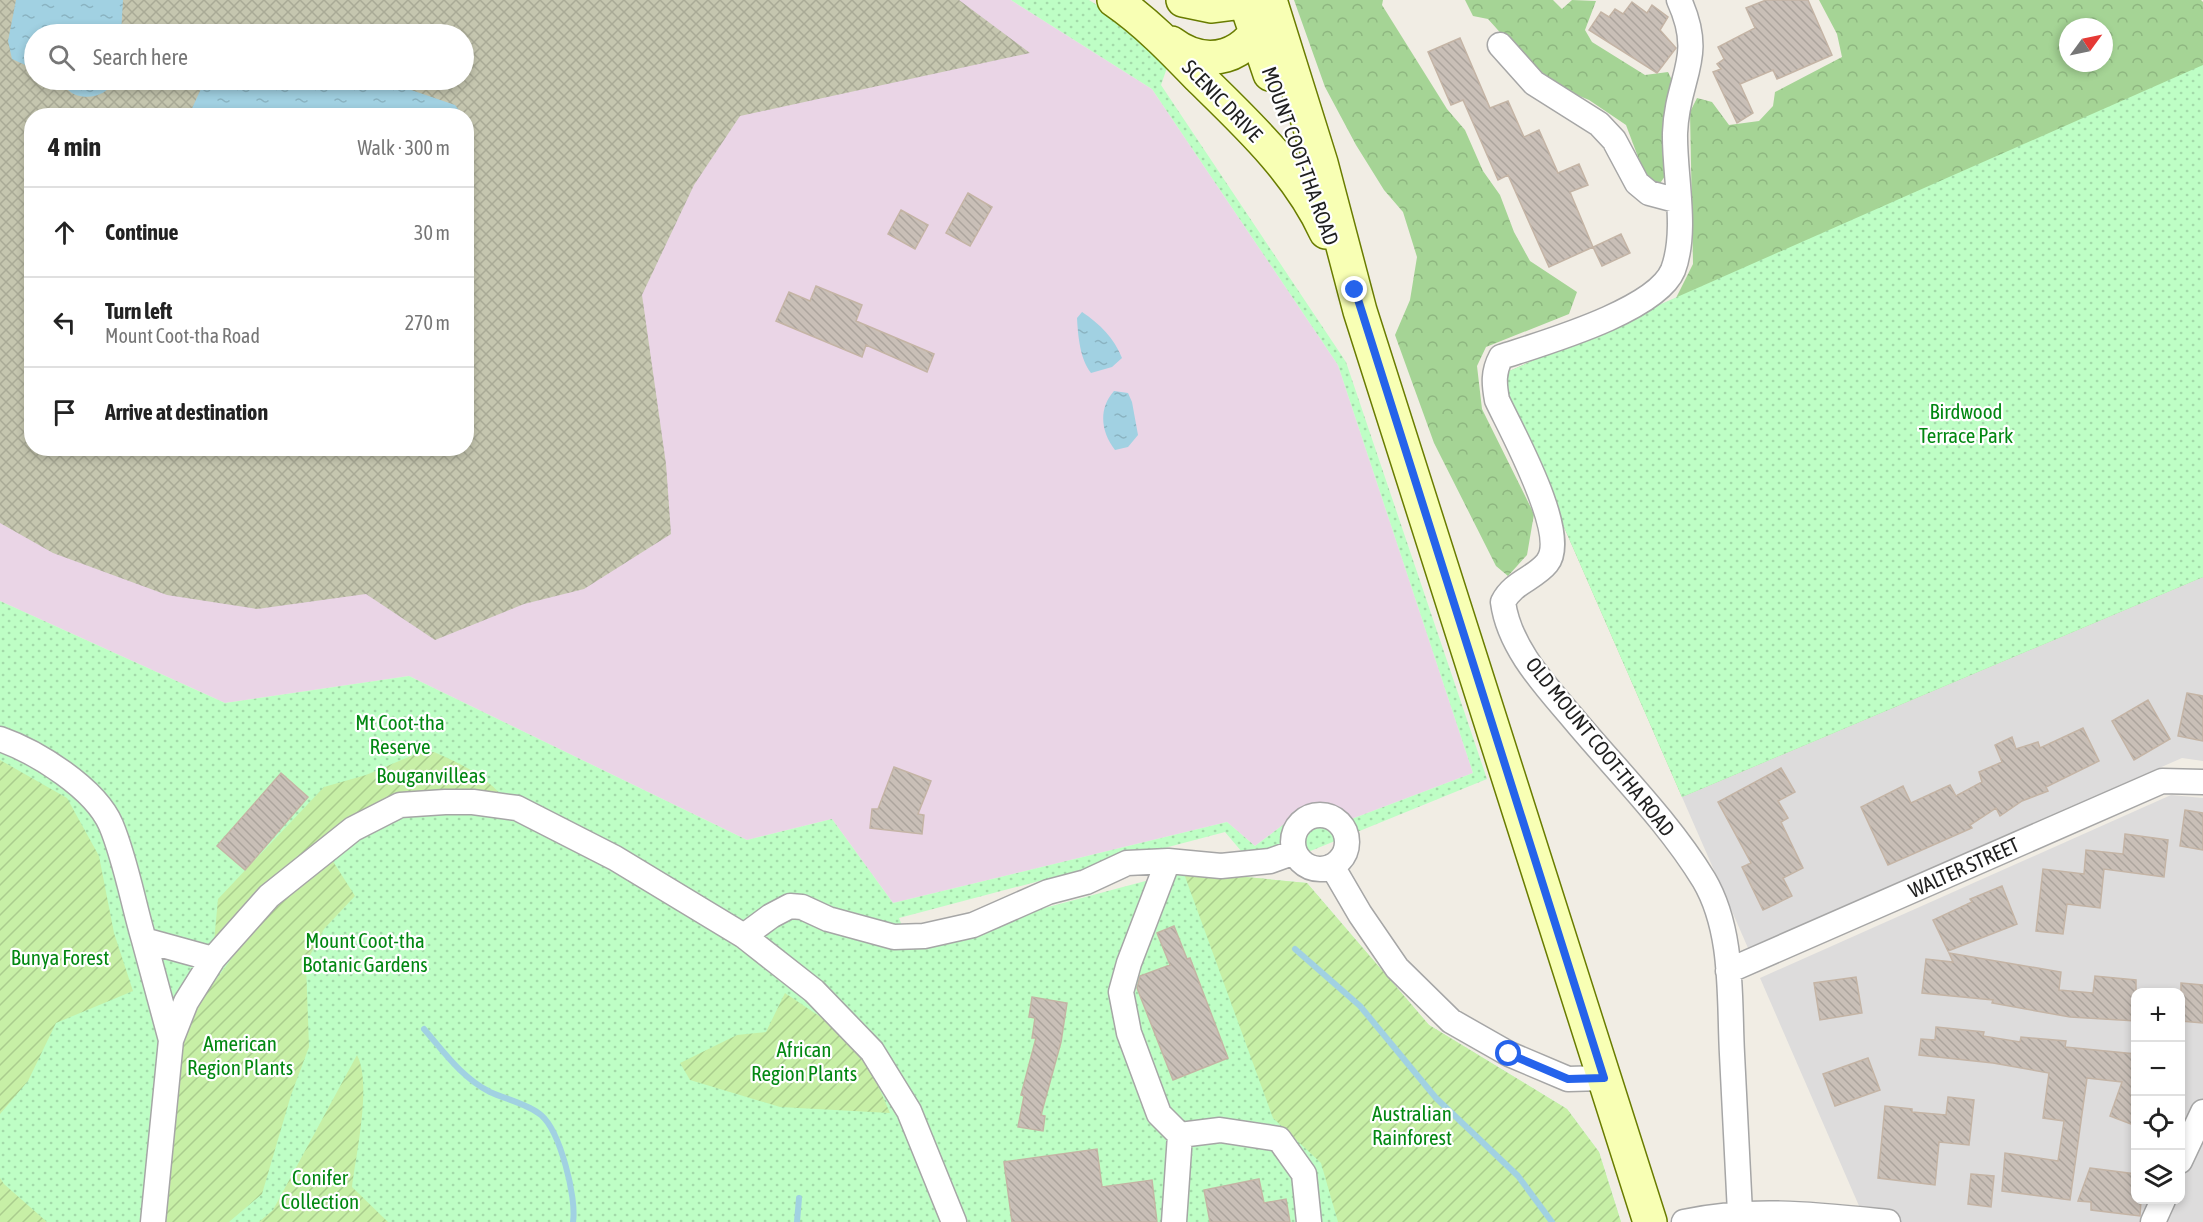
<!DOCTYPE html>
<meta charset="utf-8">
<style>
:root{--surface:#fff;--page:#f6f6f6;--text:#222;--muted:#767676;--line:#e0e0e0}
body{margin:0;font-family:"Asap Condensed",sans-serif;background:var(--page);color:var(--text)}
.controls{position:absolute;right:18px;bottom:18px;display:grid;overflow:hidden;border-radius:12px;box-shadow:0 3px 9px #0003}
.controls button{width:54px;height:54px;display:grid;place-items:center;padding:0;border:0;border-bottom:2px solid var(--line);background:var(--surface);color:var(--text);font:30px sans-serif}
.compass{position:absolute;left:2059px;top:18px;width:54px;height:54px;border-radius:50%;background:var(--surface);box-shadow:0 3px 9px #0003;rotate:57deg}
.stop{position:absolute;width:18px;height:18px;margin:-14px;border:4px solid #2563eb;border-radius:50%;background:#fff}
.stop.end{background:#2563eb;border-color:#fff;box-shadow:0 2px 6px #0008}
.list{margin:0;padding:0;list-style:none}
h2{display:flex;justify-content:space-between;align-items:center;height:78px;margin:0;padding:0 24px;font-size:26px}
h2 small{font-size:20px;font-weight:400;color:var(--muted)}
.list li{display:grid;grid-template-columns:39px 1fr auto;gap:18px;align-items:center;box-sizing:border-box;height:90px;padding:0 24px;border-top:2px solid var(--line)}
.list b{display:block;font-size:22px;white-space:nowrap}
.list p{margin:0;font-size:20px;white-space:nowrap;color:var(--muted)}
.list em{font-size:20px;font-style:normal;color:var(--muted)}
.icon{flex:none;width:33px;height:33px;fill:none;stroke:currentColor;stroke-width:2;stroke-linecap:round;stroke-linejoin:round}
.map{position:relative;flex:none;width:2203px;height:1222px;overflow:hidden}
.search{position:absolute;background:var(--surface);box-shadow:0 3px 9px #0003;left:24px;top:24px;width:450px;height:66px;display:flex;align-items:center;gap:15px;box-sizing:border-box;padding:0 21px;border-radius:33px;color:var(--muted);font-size:22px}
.panel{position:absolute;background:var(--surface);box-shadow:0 3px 9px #0003;left:24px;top:108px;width:450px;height:348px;border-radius:24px}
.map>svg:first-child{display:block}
.residential{fill:#dddcdc;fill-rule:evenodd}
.industrial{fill:#ead5e6;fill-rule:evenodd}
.construction{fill:url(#construction-cross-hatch);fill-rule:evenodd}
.forest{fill:url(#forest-crowns);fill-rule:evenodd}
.park{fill:url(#park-dots)}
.garden{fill:url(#garden-furrows)}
.water{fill:url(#water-ripples)}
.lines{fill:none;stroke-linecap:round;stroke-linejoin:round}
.stream{stroke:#a1d1e2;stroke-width:6}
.building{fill:url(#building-back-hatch);stroke:#c4b4a5;stroke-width:1.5}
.minor-casing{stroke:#a6a6a6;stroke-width:27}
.secondary-casing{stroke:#697c00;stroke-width:36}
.minor{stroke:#fff;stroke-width:24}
.secondary{stroke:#f8ffb4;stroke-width:33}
.route{stroke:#2563eb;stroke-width:8}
.labels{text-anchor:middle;stroke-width:4.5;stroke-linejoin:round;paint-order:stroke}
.street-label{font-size:21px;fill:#1f1f1f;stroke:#fff}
.park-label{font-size:21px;fill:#028812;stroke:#fff}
</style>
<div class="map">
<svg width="2203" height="1222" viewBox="0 0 2203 1222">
<defs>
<pattern id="construction-cross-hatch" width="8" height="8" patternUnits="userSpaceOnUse" patternTransform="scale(1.5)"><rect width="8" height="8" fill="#c5c6af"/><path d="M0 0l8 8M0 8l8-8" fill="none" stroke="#a9aa96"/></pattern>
<pattern id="forest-crowns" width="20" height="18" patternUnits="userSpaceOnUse" patternTransform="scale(1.5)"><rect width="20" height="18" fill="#a5d495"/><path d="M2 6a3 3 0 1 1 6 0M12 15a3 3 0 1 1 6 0" fill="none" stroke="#8eb680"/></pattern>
<pattern id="park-dots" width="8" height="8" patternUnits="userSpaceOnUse" patternTransform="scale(1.5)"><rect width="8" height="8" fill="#befec5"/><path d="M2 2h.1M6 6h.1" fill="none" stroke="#a3d9a9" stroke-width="1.8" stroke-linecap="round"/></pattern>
<pattern id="garden-furrows" width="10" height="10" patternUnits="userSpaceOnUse" patternTransform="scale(1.5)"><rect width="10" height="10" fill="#c7efa6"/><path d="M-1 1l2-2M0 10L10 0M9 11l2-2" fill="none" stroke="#aacc8e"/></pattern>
<pattern id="water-ripples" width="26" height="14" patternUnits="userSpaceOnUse" patternTransform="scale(1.5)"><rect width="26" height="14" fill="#a1d1e2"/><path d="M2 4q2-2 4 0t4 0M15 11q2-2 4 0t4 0" fill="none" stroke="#8ab3c1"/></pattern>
<pattern id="building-back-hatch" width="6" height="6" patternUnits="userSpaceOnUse" patternTransform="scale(1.5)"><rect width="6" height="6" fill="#c9bfb7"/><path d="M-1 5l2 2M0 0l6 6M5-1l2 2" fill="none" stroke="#aca49d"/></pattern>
</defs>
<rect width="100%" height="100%" fill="#f1ede4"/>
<!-- residential -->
<path class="residential" d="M2203,577V761L2182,758L1748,948L1682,797Z
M2171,795L2203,798V1222H1866L1760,978ZM2136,992H2180V1200H2136Z"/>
<!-- industrial -->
<path class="industrial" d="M0,0H1011L1152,89L1338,365L1473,773L1349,820L1330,806L1312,803L1255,846L1227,822L893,903L832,819L747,840L409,676L225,703L0,601ZM34,34H464V80H34ZM32,116H466V448H32Z"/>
<!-- construction -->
<path class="construction" d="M0,0H959L1030,53L740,116L694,185L642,295L666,464L671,534L584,589L524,604L435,640L366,594L257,609L167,595L53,553L0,523ZM34,34H464V80H34ZM32,116H466V448H32Z"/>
<!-- forest -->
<path class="forest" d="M1294,0H1383L1382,5L1447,109L1465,130L1483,171L1500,195L1514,232L1530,261L1577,292L1569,314L1486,347L1477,366L1482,409L1534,514L1527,555L1508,576L1496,566L1434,443L1395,335L1410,300L1417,257L1403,212L1384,190L1356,145L1325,87Z
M1465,0H1553L1562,9L1572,0L1596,1L1585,30L1592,42L1645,75L1668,72L1673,82L1671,167L1659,185L1647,181L1626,125L1589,100L1565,90L1523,58L1488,19L1473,16Z
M1819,0H2201L2203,2V577L1682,797L1498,376L1676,298L1693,264L1690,112L1697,98L1712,102L1729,125L1759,121L1773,106L1775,92L1842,57L1837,34ZM2068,27H2104V63H2068Z"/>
<!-- park -->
<path class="park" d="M1011,0H1089L1119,19L1169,62L1161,85L1346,362L1487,779L1259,872L1225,832L899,918L909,944L1183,871L1307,883L1429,1025L1567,1109L1599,1152L1621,1222H0V601L225,703L409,676L747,840L832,819L893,903L1227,822L1255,846L1312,803L1330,806L1349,820L1473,773L1338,365L1152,89Z
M2203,65V577L1682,797L1498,376Z"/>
<!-- garden -->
<path class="garden" d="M434,752C462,764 484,775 504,798L401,800L214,942L218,899L324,787L366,775L418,753Z
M0,760L67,798L99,856L114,933L133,991L56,1023L28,1081L0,1114Z
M329,855L355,896L324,929L306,963L309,1047L291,1095L262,1194L229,1222H161L178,1048L193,1011L273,902Z
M1183,871L1307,883L1429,1025L1567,1109L1599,1152L1621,1222H1338L1321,1163L1273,1118Z
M785,993L837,1028L873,1074L890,1113L780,1107L690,1080L680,1063L737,1035L766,1032Z
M357,1055C372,1083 356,1154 352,1187L388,1222H259L273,1210Z
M0,1178L4,1184L47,1222H0Z"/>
<!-- water -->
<path class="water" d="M16,0H123L121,34H34V69L12,59L8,41Z
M57,80H114C109,94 91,100 76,95C70,93 62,84 57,80Z
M205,80H382L455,105L461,113L459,116L189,115Z
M1082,312C1100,324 1114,338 1122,358L1112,367L1091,373C1080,359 1078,336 1077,318Z
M1114,391L1128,393L1132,402L1138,435L1128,447L1115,450C1101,432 1098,409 1114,391Z"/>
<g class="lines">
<!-- stream -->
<path class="stream" d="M1295,949L1360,1006L1436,1098L1518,1176L1552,1222
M424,1029C444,1052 462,1078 490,1092C505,1099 528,1104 541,1115C560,1131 577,1198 573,1222
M797,1222L799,1198"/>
</g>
<!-- building -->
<path class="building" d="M1766,0H1808L1832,55L1777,79L1773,70L1740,84L1753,113L1737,123L1713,72L1721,69L1717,64L1724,59L1718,47L1755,28L1746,8Z
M1632,2L1647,13L1652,5L1668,17L1660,30L1676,48L1657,73L1589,30L1601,12L1609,17L1615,9L1623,14Z
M1460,38L1490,108L1508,101L1524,137L1539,130L1558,173L1579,164L1588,185L1570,192L1593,247L1549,267L1508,175L1498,180L1463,100L1451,105L1428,52Z
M968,193L992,207L970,246L946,233Z
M901,210L928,225L915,249L888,234Z
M1621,234L1630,253L1602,266L1593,247Z
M816,286L862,305L856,321L934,354L927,372L866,345L862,357L776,321L789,292L810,301Z
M2187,693L2203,696V741L2178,736Z
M2148,700L2170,739L2134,760L2112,721Z
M2083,728L2099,761L2046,787L2048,791L2022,801L2000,816L1996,808L1970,825L1972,828L1888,865L1861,807L1903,786L1911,803L1950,785L1956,796L1982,782L1979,772L2002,762L1995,745L2012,737L2016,749L2038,742L2040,748Z
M894,767L931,781L918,814L924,815L922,834L870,828L872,809H878Z
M1781,768L1795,792L1778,801L1788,818L1781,822L1803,868L1783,878L1792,896L1763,910L1742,867L1751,863L1718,802Z
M281,773L308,797L245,870L217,846Z
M2185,810L2203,813V850L2180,846Z
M2125,834L2168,840L2164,877L2104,869L2100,908L2067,904L2063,934L2036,931L2043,869L2084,874L2086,850L2123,854Z
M2002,886L2017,924L1948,951L1933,920L1972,902L1970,899Z
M1174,926L1187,959L1190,958L1228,1058L1173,1080L1137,988L1140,976L1170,965L1157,933Z
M1949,953L2061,972L2059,990L2093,993L2095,976L2136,980V1021L2070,1017L1992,1003L1993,1000L1922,993L1926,959L1953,962Z
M1856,977L1862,1013L1820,1020L1814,983Z
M2181,983L2203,985V1023L2181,1021Z
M1032,997L1067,1003L1061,1042L1041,1115L1045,1116L1043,1131L1018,1127L1024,1096L1021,1095L1036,1038H1032L1035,1018L1029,1017Z
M1936,1027L1984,1032L1983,1036L2020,1042L2021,1037L2066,1041L2065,1047L2136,1054V1126L2110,1116L2122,1082L2087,1078L2070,1200L2002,1191L2005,1153L2058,1161L2064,1121L2043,1118L2049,1073L1993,1063L1919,1055L1921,1039L1935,1040Z
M1868,1058L1880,1090L1835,1106L1823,1074Z
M1948,1097L1974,1100L1969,1145L1939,1142L1935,1185L1878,1178L1885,1106L1912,1109V1112L1946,1115Z
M1097,1149L1102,1187L1152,1180L1157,1222H1012L1004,1162Z
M2090,1168L2136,1174V1200H2141L2140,1216L2091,1210V1202L2078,1201Z
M1971,1174L1994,1176L1991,1207L1968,1204Z
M1259,1179L1264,1203L1286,1199L1290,1222H1210L1204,1190Z"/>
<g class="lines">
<defs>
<path id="minor" d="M1679,0C1706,59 1677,76 1675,133C1674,174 1688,230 1673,270C1656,311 1543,343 1501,357C1493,372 1494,384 1497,400C1511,430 1570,535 1547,563C1534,579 1513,582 1503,602C1509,647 1544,684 1572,717C1616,770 1668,821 1704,880C1734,931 1729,997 1732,1054C1735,1107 1737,1160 1740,1213
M1500,45L1534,83L1599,124L1614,140L1637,183L1649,193L1679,201
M0,739C37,752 95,788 111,825C126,861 133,903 144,940
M1293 842a27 27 0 1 1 54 0a27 27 0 1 1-54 0Z
M1168,861L1129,963L1121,992L1129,1033L1159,1114L1180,1135L1220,1130L1279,1139L1304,1174L1309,1222
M1332,866L1360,914L1397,968L1451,1021L1509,1054L1568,1079L1604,1078
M744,936L771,916L790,906L802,907L828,919L894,937L924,936L973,925L1048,892L1086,882L1127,863L1168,861L1221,866L1270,861L1295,852
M1728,971L2162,781L2203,782
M171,1040L144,940L213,959
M2180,1161L2203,1112
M153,1222L171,1040L186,1002L213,959L269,896L353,829L400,805L445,802H473L517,808L615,858L744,936L814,991L872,1051L909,1111L954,1222
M1174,1222L1180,1135
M1684,1222C1752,1207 1819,1215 1888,1222
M2153,1222L2163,1200"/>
<path id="secondary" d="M1114,0C1146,22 1172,49 1199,77C1246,123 1298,171 1326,232
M1183,0L1212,6L1259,0
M1245,0L1270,74
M1270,0L1321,163L1360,311L1650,1222
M1171,43C1207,70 1249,58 1264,15"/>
</defs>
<!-- minor casing -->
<use href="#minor" class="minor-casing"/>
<!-- secondary casing -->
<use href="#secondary" class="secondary-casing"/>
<!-- minor -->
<use href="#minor" class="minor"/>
<!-- secondary -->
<use href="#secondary" class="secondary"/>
</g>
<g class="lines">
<!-- route -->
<path class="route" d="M1355,290L1604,1078L1568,1079L1509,1054"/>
</g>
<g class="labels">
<!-- street labels -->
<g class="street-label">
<text transform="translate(1222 101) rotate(46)" y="7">SCENIC DRIVE</text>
<text transform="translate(1300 156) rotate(70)" y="7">MOUNT COOT-THA ROAD</text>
<text transform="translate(1600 747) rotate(51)" y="7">OLD MOUNT COOT-THA ROAD</text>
<text transform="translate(1964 868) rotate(-24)" y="7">WALTER STREET</text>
</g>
<!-- park labels -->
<g class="park-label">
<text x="1966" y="419">Birdwood<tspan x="1966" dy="24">Terrace Park</tspan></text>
<text x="400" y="730">Mt Coot-tha<tspan x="400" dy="24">Reserve</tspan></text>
<text x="431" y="783">Bouganvilleas</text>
<text x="365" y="948">Mount Coot-tha<tspan x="365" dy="24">Botanic Gardens</tspan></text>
<text x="60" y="965">Bunya Forest</text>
<text x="240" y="1051">American<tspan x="240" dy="24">Region Plants</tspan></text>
<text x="804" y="1057">African<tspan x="804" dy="24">Region Plants</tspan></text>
<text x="1412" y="1121">Australian<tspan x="1412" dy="24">Rainforest</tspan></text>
<text x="320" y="1185">Conifer<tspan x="320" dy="24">Collection</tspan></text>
</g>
</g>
</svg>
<div class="controls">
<button>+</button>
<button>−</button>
<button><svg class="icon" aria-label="locate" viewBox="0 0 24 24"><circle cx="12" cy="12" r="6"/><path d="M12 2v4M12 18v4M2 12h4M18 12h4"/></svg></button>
<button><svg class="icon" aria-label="layers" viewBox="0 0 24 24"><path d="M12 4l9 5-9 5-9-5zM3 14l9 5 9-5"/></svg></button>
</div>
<svg class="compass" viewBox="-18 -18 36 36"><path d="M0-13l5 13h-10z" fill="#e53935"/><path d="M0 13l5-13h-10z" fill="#767676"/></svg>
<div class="stop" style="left:1509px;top:1054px"></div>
<div class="stop end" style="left:1355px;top:290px"></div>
<div class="search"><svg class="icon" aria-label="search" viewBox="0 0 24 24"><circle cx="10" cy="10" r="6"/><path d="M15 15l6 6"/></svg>Search here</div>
<section class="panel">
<h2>4 min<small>Walk · 300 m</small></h2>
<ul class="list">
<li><svg class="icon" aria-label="ahead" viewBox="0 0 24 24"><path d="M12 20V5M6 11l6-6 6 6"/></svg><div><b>Continue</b></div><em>30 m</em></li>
<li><svg class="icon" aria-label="left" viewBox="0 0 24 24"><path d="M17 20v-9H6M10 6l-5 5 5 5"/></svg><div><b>Turn left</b><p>Mount Coot-tha Road</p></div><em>270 m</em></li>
<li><svg class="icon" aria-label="arrive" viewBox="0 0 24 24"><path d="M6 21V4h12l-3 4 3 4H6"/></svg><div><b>Arrive at destination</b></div></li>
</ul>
</section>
</div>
